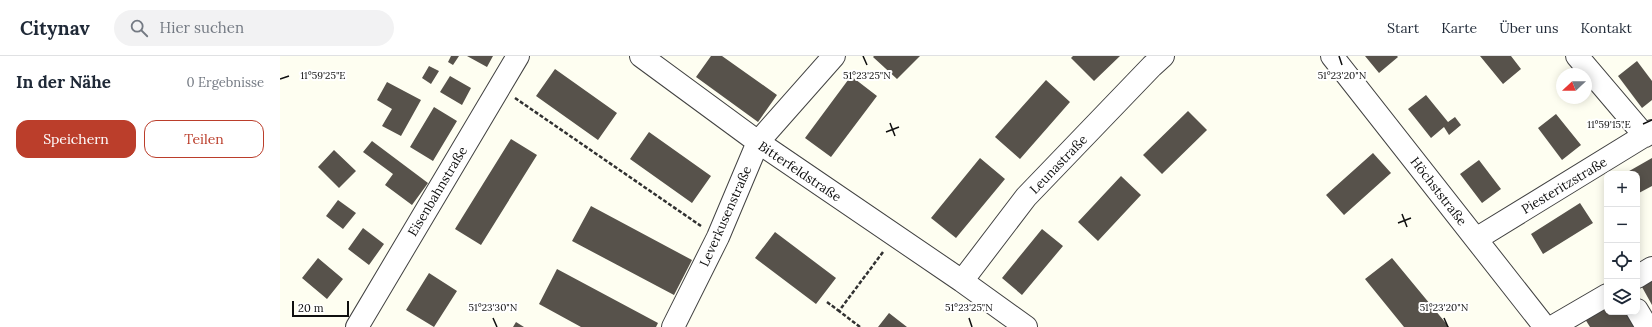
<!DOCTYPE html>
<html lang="de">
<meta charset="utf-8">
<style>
:root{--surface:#fff;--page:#f2f2f3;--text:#1f2937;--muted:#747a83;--line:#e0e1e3;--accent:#bb3e2b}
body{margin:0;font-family:Lora,serif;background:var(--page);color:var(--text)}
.controls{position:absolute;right:12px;bottom:12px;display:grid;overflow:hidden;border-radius:8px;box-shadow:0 2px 10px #0003}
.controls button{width:36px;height:36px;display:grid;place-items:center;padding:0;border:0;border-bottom:1px solid var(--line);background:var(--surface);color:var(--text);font:20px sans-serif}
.compass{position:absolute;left:1276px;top:12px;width:36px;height:36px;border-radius:50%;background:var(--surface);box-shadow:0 2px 10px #0003;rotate:248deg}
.scale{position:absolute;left:12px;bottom:10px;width:57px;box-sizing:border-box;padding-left:4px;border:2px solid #0f0f0f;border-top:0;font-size:11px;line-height:14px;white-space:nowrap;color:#0f0f0f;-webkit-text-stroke:3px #fff;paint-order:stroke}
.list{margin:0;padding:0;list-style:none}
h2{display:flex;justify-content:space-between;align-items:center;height:52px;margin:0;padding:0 16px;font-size:17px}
h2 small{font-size:13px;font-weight:400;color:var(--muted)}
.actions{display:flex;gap:8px;padding:12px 16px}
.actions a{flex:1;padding:9px 0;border:1px solid var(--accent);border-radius:12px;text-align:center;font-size:14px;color:var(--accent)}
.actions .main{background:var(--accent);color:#fff}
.icon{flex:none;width:22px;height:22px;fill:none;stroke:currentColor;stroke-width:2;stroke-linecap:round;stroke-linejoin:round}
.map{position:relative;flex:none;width:1372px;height:271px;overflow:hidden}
header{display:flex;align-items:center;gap:24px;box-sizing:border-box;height:56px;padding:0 20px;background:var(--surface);border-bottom:1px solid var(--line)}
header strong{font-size:19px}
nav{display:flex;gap:22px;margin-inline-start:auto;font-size:14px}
.search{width:280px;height:36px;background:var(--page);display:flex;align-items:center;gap:10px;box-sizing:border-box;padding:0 14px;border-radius:22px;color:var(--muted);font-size:15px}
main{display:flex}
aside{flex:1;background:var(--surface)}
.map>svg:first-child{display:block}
.building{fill:#57524b}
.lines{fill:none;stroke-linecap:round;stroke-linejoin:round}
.minor-casing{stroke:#424242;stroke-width:24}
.path{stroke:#313131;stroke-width:2.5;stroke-dasharray:4 2;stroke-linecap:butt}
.minor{stroke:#fff;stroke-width:22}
.ticks{fill:none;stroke:#0f0f0f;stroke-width:1.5}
.labels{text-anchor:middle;stroke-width:4;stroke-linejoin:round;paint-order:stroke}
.street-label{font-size:13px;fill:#0f0f0f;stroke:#fff}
.ticks-label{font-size:10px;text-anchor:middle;fill:#0f0f0f;stroke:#fff;stroke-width:4;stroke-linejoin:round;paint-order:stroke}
</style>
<header>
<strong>Citynav</strong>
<div class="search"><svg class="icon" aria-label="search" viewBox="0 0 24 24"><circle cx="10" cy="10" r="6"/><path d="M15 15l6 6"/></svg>Hier suchen</div>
<nav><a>Start</a><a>Karte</a><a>Über uns</a><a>Kontakt</a></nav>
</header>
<main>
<aside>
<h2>In der Nähe<small>0 Ergebnisse</small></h2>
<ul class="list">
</ul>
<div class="actions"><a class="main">Speichern</a><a>Teilen</a></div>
</aside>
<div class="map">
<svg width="1372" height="271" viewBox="0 0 1372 271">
<rect width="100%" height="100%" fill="#fefef1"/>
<!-- building -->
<path class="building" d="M171,0H179L173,9L168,6Z
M187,0H213L207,11Z
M431,0H442L497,39L478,66L416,21Z
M594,0H640L617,23L593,1Z
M793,0H840L814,25L791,2Z
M1085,0H1117L1118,1L1099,17Z
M1200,0H1231L1241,13L1223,28Z
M1357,5L1372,25V44L1362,52L1338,20Z
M149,10L159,15L151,28L142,22Z
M275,13L337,57L318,84L256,40Z
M170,20L191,32L182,49L160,36Z
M571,20L597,40L551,101L525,82Z
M766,24L790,46L740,103L715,81Z
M107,26L141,44L121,80L102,70L112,53L97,44Z
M1146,39L1168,66L1175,61L1181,69L1169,79L1164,71L1151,82L1128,53Z
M154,51L177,65L153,105L130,91Z
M908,55L927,74L882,118L863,99Z
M1276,58L1301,89L1282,104L1258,72Z
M369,76L431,120L412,147L350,103Z
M231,83L257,99L201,189L175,173Z
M92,85L148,127L132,149L105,129L113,118L83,96Z
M54,94L76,115L59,132L38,111Z
M1093,97L1111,117L1064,159L1046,139Z
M700,102L725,123L676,182L651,162Z
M1372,102V130L1357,138V118H1344Z
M1199,104L1221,133L1202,147L1180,118Z
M841,120L861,139L818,185L798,166Z
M58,144L76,157L63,173L46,160Z
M1300,147L1313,167L1263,198L1251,178Z
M311,150L412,204L394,239L292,185Z
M83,172L104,188L89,209L68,193Z
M762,173L783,190L742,239L722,222Z
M495,176L556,222L536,248L475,202Z
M38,202L63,223L47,243L22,222Z
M1112,202L1169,271H1124L1085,223Z
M277,213L378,267L376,271H301L259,248Z
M149,217L177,235L154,271L126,254Z
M1372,225V249L1362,231Z
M1327,251V256H1349L1358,271H1310L1305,263Z
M609,257L627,271H598Z
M236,266L244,271H233Z"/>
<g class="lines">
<defs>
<path id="minor" d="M361,0L478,86L682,225L746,271
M1052,0L1265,271
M1297,0L1365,80
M1196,183L1372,75
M1357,221L1372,212
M682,225L746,141L872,10L883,0
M1357,254L1367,271
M77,271L238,0
M393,271L438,181L478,86L554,0
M1272,271L1327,239"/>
</defs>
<!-- minor casing -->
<use href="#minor" class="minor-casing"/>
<!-- path -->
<path class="path" d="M235,42L421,170
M547,246L559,255
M580,271L559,255L603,196"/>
<!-- minor -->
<use href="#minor" class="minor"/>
</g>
<!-- ticks -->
<path class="ticks" d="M583,0L587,9M1059,0L1062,9M0,23L9,20M610,67L615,80M1363,68L1372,64M606,76L619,71M1122,158L1127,171M1118,167L1131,162M213,262L217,271M689,262L692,271M1164,262L1168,271"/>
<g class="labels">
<!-- street labels -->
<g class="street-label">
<text transform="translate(778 108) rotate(-46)" y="5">Leunastraße</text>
<text transform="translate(520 115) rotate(34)" y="5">Bitterfeldstraße</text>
<text transform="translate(1284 129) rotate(-31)" y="5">Piesteritzstraße</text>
<text transform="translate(157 135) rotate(-59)" y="5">Eisenbahnstraße</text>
<text transform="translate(1159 135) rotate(52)" y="5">Höchststraße</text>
<text transform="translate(445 160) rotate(-66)" y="5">Leverkusenstraße</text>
</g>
</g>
<g class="ticks-label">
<text x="587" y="23">51°23'25"N</text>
<text x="1062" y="23">51°23'20"N</text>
<text x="43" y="23">11°59'25"E</text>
<text x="1329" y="72">11°59'15"E</text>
<text x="213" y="255">51°23'30"N</text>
<text x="689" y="255">51°23'25"N</text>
<text x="1164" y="255">51°23'20"N</text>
</g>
</svg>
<div class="controls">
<button>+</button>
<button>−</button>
<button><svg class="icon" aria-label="locate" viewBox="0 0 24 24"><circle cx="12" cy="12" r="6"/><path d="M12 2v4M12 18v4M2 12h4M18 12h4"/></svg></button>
<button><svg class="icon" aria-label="layers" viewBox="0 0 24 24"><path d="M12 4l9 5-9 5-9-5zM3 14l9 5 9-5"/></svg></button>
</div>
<svg class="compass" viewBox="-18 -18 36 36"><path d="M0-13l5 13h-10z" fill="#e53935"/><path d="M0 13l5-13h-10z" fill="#747a83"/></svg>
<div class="scale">20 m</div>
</div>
</main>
